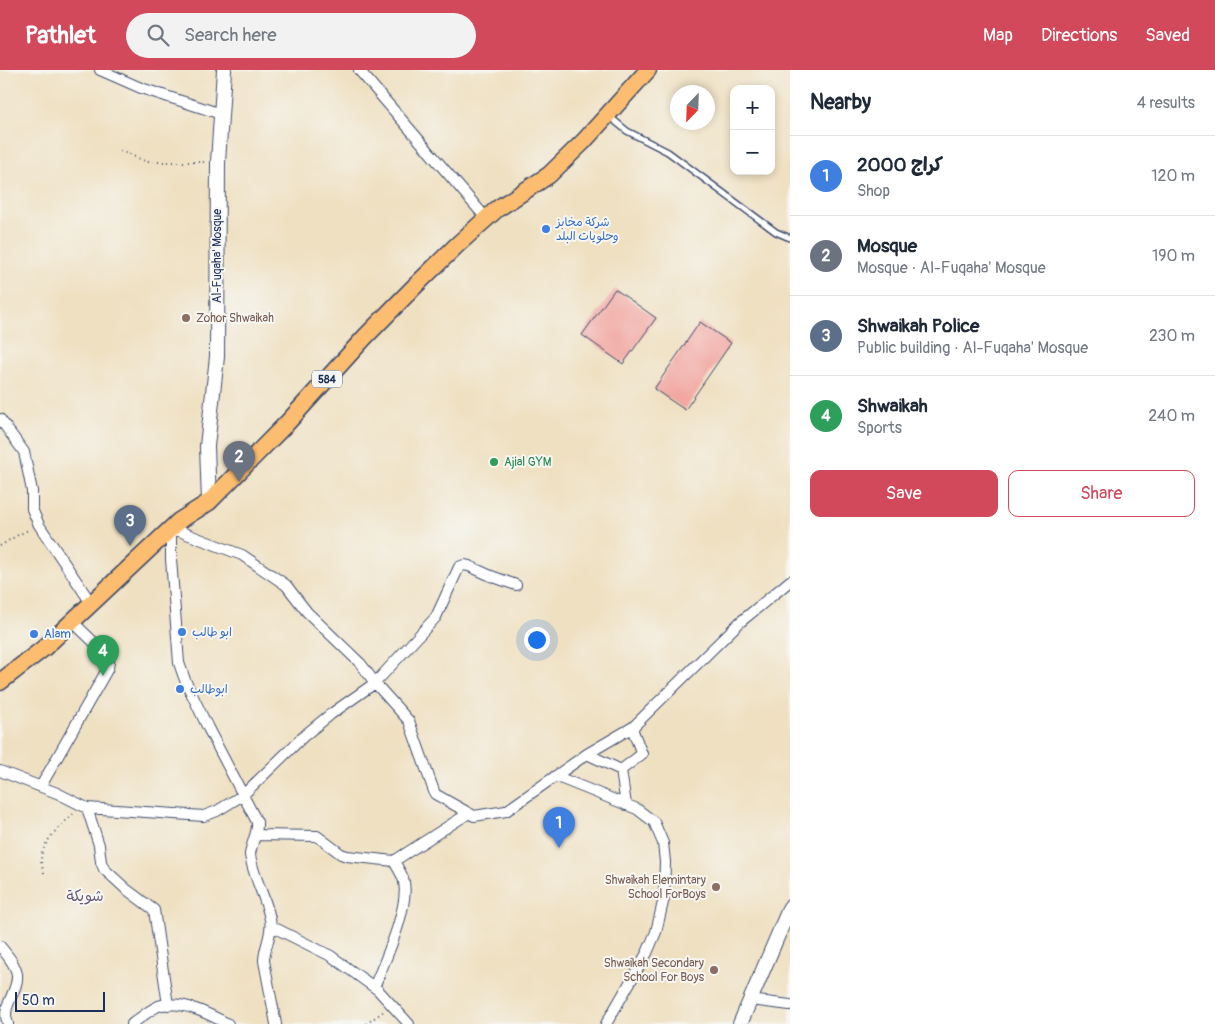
<!DOCTYPE html>
<meta charset="utf-8">
<style>
:root{--surface:#fff;--page:#f2f2f3;--text:#1f2937;--muted:#747a83;--line:#e0e1e3;--accent:#d1495b}
body{margin:0;font-family:Pangolin,"Playpen Sans Arabic",sans-serif;background:var(--page);color:var(--text)}
.controls{position:absolute;right:15px;top:15px;display:grid;overflow:hidden;border-radius:10px;box-shadow:0 2px 8px #0003}
.controls button{width:45px;height:45px;display:grid;place-items:center;padding:0;border:0;border-bottom:1px solid var(--line);background:var(--surface);color:var(--text);font:25px sans-serif}
.compass{position:absolute;left:670px;top:15px;width:45px;height:45px;border-radius:50%;background:var(--surface);box-shadow:0 2px 8px #0003;rotate:203deg}
.scale{position:absolute;left:15px;bottom:12px;width:90px;box-sizing:border-box;padding-left:5px;border:2px solid #1b2f5e;border-top:0;font-size:14px;line-height:18px;white-space:nowrap;color:#1b2f5e;-webkit-text-stroke:4px #f6f6f2;paint-order:stroke}
.you{position:absolute;left:536px;top:569px;width:18px;height:18px;margin:-12px;border:4px solid #fff;border-radius:50%;background:#1a73e8;box-shadow:0 0 0 8px #1a73e833}
.badge{display:grid;place-items:center;width:32px;height:32px;border-radius:50%;background:var(--accent);color:#fff;font-size:16px;font-weight:700}
.pin{position:absolute;translate:-50% -41px;filter:drop-shadow(0 1px 2px #0008)}
.pin::after{content:'';position:absolute;top:26px;width:18px;height:15px;background:inherit;clip-path:polygon(0 0,100% 0,50% 100%)}
.list{margin:0;padding:0;list-style:none}
h2{display:flex;justify-content:space-between;align-items:center;height:65px;margin:0;padding:0 20px;font-size:21px}
h2 small{font-size:16px;font-weight:400;color:var(--muted)}
.list li{display:grid;grid-template-columns:32px 1fr auto;gap:15px;align-items:center;box-sizing:border-box;height:80px;padding:0 20px;border-top:1px solid var(--line)}
.list b{display:block;font-size:19px;white-space:nowrap}
.list p{margin:0;font-size:16px;white-space:nowrap;color:var(--muted)}
.list em{font-size:16px;font-style:normal;color:var(--muted)}
.actions{display:flex;gap:10px;padding:15px 20px}
.actions a{flex:1;padding:11px 0;border:1px solid var(--accent);border-radius:10px;text-align:center;font-size:18px;color:var(--accent)}
.actions .main{background:var(--accent);color:#fff}
.icon{flex:none;width:28px;height:28px;fill:none;stroke:currentColor;stroke-width:2;stroke-linecap:round;stroke-linejoin:round}
.map{position:relative;flex:none;width:790px;height:954px;overflow:hidden}
header{display:flex;align-items:center;gap:30px;box-sizing:border-box;height:70px;padding:0 25px;background:var(--accent);color:#fff}
header strong{font-size:24px}
nav{display:flex;gap:28px;margin-inline-start:auto;font-size:18px}
.search{width:350px;height:45px;background:var(--page);display:flex;align-items:center;gap:12px;box-sizing:border-box;padding:0 18px;border-radius:28px;color:var(--muted);font-size:19px}
main{display:flex}
aside{flex:1;background:var(--surface)}
.map>svg:first-child{display:block}
.building{fill:#f2a7a2}
.lines{fill:none;stroke-linecap:round;stroke-linejoin:round}
.service-casing{stroke:#3b4a6d;stroke-width:8}
.minor-casing{stroke:#3b4a6d;stroke-width:12}
.tertiary-casing{stroke:#3b4a6d;stroke-width:16}
.primary-casing{stroke:#3b4a6d;stroke-width:19}
.path{stroke:#3b4a6d;stroke-width:2;stroke-dasharray:1 4;stroke-linecap:butt}
.service{stroke:#fff;stroke-width:5}
.minor{stroke:#fff;stroke-width:10}
.tertiary{stroke:#fff;stroke-width:14}
.primary{stroke:#fcbd6f;stroke-width:16}
.shop-dot{fill:#3f7fe0;stroke:#f6f6f2;stroke-width:2}
.education-dot{fill:#8d6e63;stroke:#f6f6f2;stroke-width:2}
.leisure-dot{fill:#2e9e5b;stroke:#f6f6f2;stroke-width:2}
.labels{text-anchor:middle;stroke-width:4;stroke-linejoin:round;paint-order:stroke}
.shield{fill:#f6f6f2;stroke:#5d6b8a;stroke-width:1}
.shield-label{font-size:11px;font-weight:bold;fill:#1b2f5e}
.shop-label{font-size:12px;fill:#366cbe;stroke:#f6f6f2;text-anchor:start}
.street-label{font-size:12px;fill:#1b2f5e;stroke:#f6f6f2}
.education-label{font-size:12px;fill:#785e54;stroke:#f6f6f2;text-anchor:end}
.leisure-label{font-size:12px;fill:#27864d;stroke:#f6f6f2;text-anchor:start}
.quarter-label{font-size:15px;fill:#665976;stroke:#f6f6f2}
</style>
<header>
<strong>Pathlet</strong>
<div class="search"><svg class="icon" aria-label="search" viewBox="0 0 24 24"><circle cx="10" cy="10" r="6"/><path d="M15 15l6 6"/></svg>Search here</div>
<nav><a>Map</a><a>Directions</a><a>Saved</a></nav>
</header>
<main>
<div class="map">
<svg width="790" height="954" viewBox="0 0 790 954">
<rect width="100%" height="100%" fill="#f6f6f2"/>
<filter id="ink" filterUnits="userSpaceOnUse"><feTurbulence type="fractalNoise" baseFrequency=".02" numOctaves="2"/><feDisplacementMap in="SourceGraphic" scale="10" xChannelSelector="R" yChannelSelector="G"/><feConvolveMatrix kernelMatrix="1 2 1 2 8 2 1 2 1" color-interpolation-filters="sRGB"/></filter>
<filter id="wash" filterUnits="userSpaceOnUse"><feTurbulence type="fractalNoise" baseFrequency=".0096" numOctaves="4" result="noise"/><feDisplacementMap in="SourceGraphic" scale="20" xChannelSelector="R" yChannelSelector="G"/><feGaussianBlur stdDeviation="1.12" result="paint"/><feColorMatrix in="noise" values="0 0 0 0 0 0 0 0 0 0 0 0 0 0 0 0 0 1.4 0 .05"/><feComposite in="paint" operator="in"/></filter>
<g filter="url(#wash)">
<rect width="100%" height="100%" fill="#efe0c1"/>
<g id="blocks">
<!-- building -->
<path class="building" d="M615,219L656,248L623,294L582,265Z
M700,252L731,273L685,340L654,319Z"/>
</g>
</g>
<g filter="url(#ink)">
<use href="#blocks" fill-opacity="0" stroke="#3b4a6d" stroke-width="1"/>
<g class="lines">
<defs>
<path id="service" d="M610,47L627,61L668,82L776,162L790,168"/>
<path id="minor" d="M100,0L141,18L221,44
M359,0L486,148
M0,349L24,382L32,421V439L39,455L91,533
M587,684L621,700L642,684L633,661V657
M621,700L626,735
M0,701L57,723L87,738L204,746L217,741L243,725L305,665L331,644L375,613L436,547L459,497L464,495L469,496L491,506L516,515
M555,706L637,739L654,752L663,773L665,792L664,828L656,862L647,883L606,954
M41,716L108,598L109,592L105,583L72,551
M87,738L99,775L101,792L104,799L126,819L154,840L168,935
M257,765L317,766L341,784L347,786L394,791C397,797 401,803 403,808C412,833 384,893 374,917
M394,791L469,743
M271,856L331,886L378,920L409,954
M0,876C6,884 15,893 17,904C19,922 0,936 8,954
M750,930L790,935
M132,954C139,949 154,936 162,935C184,931 209,944 228,954
M276,954L264,891C264,877 273,864 270,849C266,827 253,807 250,785C251,773 258,764 257,752L208,658L185,610L179,593L171,489V458L242,485L286,515L307,542L361,594L375,613L409,651L435,724L474,746L506,741L587,684L633,657L739,553L790,511"/>
<path id="tertiary" d="M209,432L207,376L217,287L218,92L224,0
M740,954L790,837"/>
<path id="primary" d="M0,612L44,578L179,451L209,432L288,352L365,267L413,218L457,175L497,139L549,105L584,71L648,0"/>
</defs>
<!-- service casing -->
<use href="#service" class="service-casing"/>
<!-- minor casing -->
<use href="#minor" class="minor-casing"/>
<!-- tertiary casing -->
<use href="#tertiary" class="tertiary-casing"/>
<!-- primary casing -->
<use href="#primary" class="primary-casing"/>
<!-- path -->
<path class="path" d="M120,81L148,92H205
M0,476L16,466L30,459
M44,803C43,799 41,794 41,791C41,772 61,755 73,744
M366,954L384,941"/>
<!-- service -->
<use href="#service" class="service"/>
<!-- minor -->
<use href="#minor" class="minor"/>
<!-- tertiary -->
<use href="#tertiary" class="tertiary"/>
<!-- primary -->
<use href="#primary" class="primary"/>
</g>
</g>
<!-- markers -->
<g class="shop-dot">
<circle cx="546" cy="159" r="5"/>
<circle cx="182" cy="562" r="5"/>
<circle cx="34" cy="564" r="5"/>
<circle cx="180" cy="619" r="5"/>
</g>
<g class="education-dot">
<circle cx="186" cy="248" r="5"/>
<circle cx="716" cy="817" r="5"/>
<circle cx="714" cy="900" r="5"/>
</g>
<circle class="leisure-dot" cx="494" cy="392" r="5"/>
<g class="labels">
<!-- shield labels -->
<rect class="shield" x="312" y="300.5" width="30" height="17" rx="4"/>
<g class="shield-label">
<text x="327" y="313">584</text>
</g>
<!-- shop labels -->
<g class="shop-label">
<text x="556" y="156">شركة مخابز<tspan x="556" dy="14">وحلويات البلد</tspan></text>
<text x="192" y="566">ابو طالب</text>
<text x="44" y="568">Alam</text>
<text x="190" y="623">ابوطالب</text>
</g>
<!-- street labels -->
<g class="street-label">
<text transform="translate(217 186) rotate(-90)" y="4">Al-Fuqaha' Mosque</text>
</g>
<!-- education labels -->
<g class="education-label">
<text x="196" y="252" text-anchor="start">Zohor Shwaikah</text>
<text x="706" y="814">Shwaikah Elemintary<tspan x="706" dy="14">School ForBoys</tspan></text>
<text x="704" y="897">Shwaikah Secondary<tspan x="704" dy="14">School For Boys</tspan></text>
</g>
<!-- leisure labels -->
<g class="leisure-label">
<text x="504" y="396">Ajial GYM</text>
</g>
<!-- quarter labels -->
<g class="quarter-label">
<text x="85" y="831">شويكة</text>
</g>
</g>
</svg>
<div class="controls">
<button>+</button>
<button>−</button>
</div>
<svg class="compass" viewBox="-18 -18 36 36"><path d="M0-13l5 13h-10z" fill="#e53935"/><path d="M0 13l5-13h-10z" fill="#747a83"/></svg>
<div class="scale">50 m</div>
<div class="you"></div>
<div class="pin badge" style="left:559px;top:778px;background:#3f7fe0">1</div>
<div class="pin badge" style="left:239px;top:412px;background:#6b7280">2</div>
<div class="pin badge" style="left:130px;top:476px;background:#5c6f8a">3</div>
<div class="pin badge" style="left:103px;top:606px;background:#2e9e5b">4</div>
</div>
<aside>
<h2>Nearby<small>4 results</small></h2>
<ul class="list">
<li><span class="badge" style="background:#3f7fe0">1</span><div><b>كراج 2000</b><p>Shop</p></div><em>120 m</em></li>
<li><span class="badge" style="background:#6b7280">2</span><div><b>Mosque</b><p>Mosque · Al-Fuqaha' Mosque</p></div><em>190 m</em></li>
<li><span class="badge" style="background:#5c6f8a">3</span><div><b>Shwaikah Police</b><p>Public building · Al-Fuqaha' Mosque</p></div><em>230 m</em></li>
<li><span class="badge" style="background:#2e9e5b">4</span><div><b>Shwaikah</b><p>Sports</p></div><em>240 m</em></li>
</ul>
<div class="actions"><a class="main">Save</a><a>Share</a></div>
</aside>
</main>
